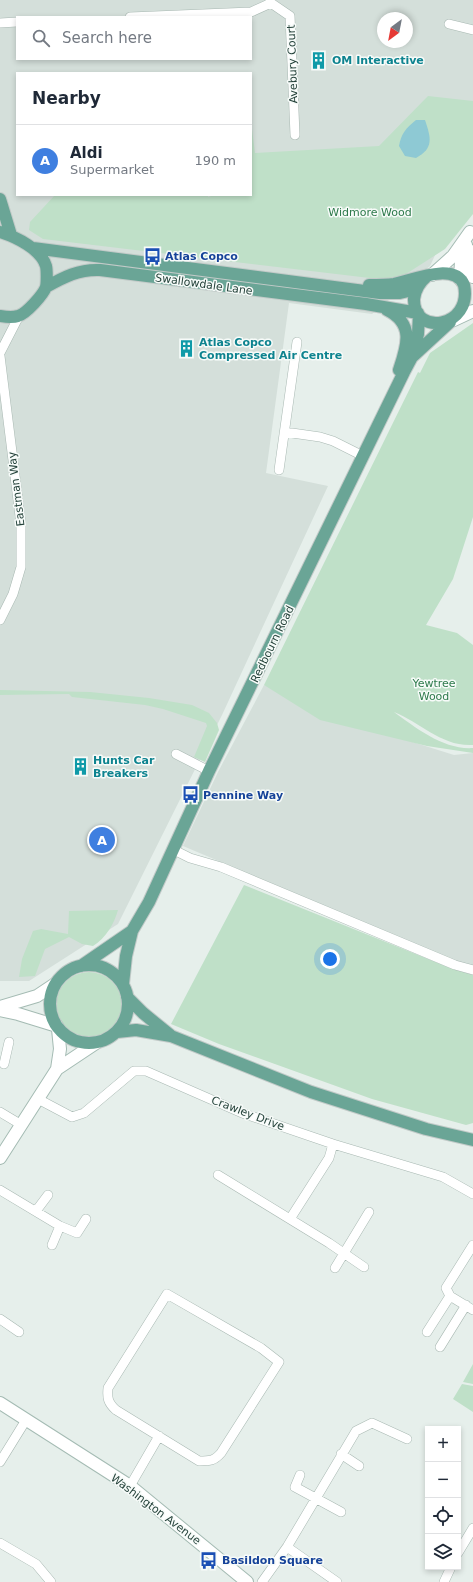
<!DOCTYPE html>
<meta charset="utf-8">
<style>
:root{--surface:#fff;--page:#f2f2f3;--text:#1f2937;--muted:#747a83;--line:#e0e1e3;--accent:#0f766e}
body{margin:0;font-family:"DejaVu Sans",sans-serif;background:var(--page);color:var(--text)}
.controls{position:absolute;right:12px;bottom:12px;display:grid;overflow:hidden;border-radius:0px;box-shadow:0 2px 6px #0003}
.controls button{width:36px;height:36px;display:grid;place-items:center;padding:0;border:0;border-bottom:1px solid var(--line);background:var(--surface);color:var(--text);font:20px sans-serif}
.compass{position:absolute;left:377px;top:12px;width:36px;height:36px;border-radius:50%;background:var(--surface);box-shadow:0 2px 6px #0003;rotate:212deg}
.you{position:absolute;left:330px;top:959px;width:14px;height:14px;margin:-10px;border:3px solid #fff;border-radius:50%;background:#1a73e8;box-shadow:0 0 0 6px #1a73e833}
.badge{display:grid;place-items:center;width:26px;height:26px;border-radius:50%;background:var(--accent);color:#fff;font-size:13px;font-weight:700}
.pin{position:absolute;translate:-50% -50%;border:2px solid #fff;box-shadow:0 1px 4px #0006}
.list{margin:0;padding:0;list-style:none}
h2{display:flex;justify-content:space-between;align-items:center;height:52px;margin:0;padding:0 16px;font-size:17px}
h2 small{font-size:13px;font-weight:400;color:var(--muted)}
.list li{display:grid;grid-template-columns:26px 1fr auto;gap:12px;align-items:center;box-sizing:border-box;height:72px;padding:0 16px;border-top:1px solid var(--line)}
.list b{display:block;font-size:15px;white-space:nowrap}
.list p{margin:0;font-size:13px;white-space:nowrap;color:var(--muted)}
.list em{font-size:13px;font-style:normal;color:var(--muted)}
.icon{flex:none;width:22px;height:22px;fill:none;stroke:currentColor;stroke-width:2;stroke-linecap:round;stroke-linejoin:round}
.map{position:relative;flex:none;width:473px;height:1582px;overflow:hidden}
.search{position:absolute;background:var(--surface);box-shadow:0 2px 6px #0003;left:16px;top:16px;width:236px;height:44px;display:flex;align-items:center;gap:10px;box-sizing:border-box;padding:0 14px;border-radius:0px;color:var(--muted);font-size:15px}
.panel{position:absolute;background:var(--surface);box-shadow:0 2px 6px #0003;left:16px;top:72px;width:236px;height:124px;border-radius:0px}
.map>svg:first-child{display:block}
.built{fill:#d4dfda;fill-rule:evenodd}
.green{fill:#bfe0c8}
.water{fill:#8ec9d4}
.lines{fill:none;stroke-linecap:round;stroke-linejoin:round}
.street-casing{stroke:#a8b8b2;stroke-width:10}
.secondary-casing{stroke:#a4bbb3;stroke-width:14}
.primary-casing{stroke:#c2cac8;stroke-width:14}
.street{stroke:#fff;stroke-width:9}
.secondary{stroke:#fff;stroke-width:12}
.primary{stroke:#6aa596;stroke-width:12}
.labels{text-anchor:middle;stroke-width:3;stroke-linejoin:round;paint-order:stroke}
.culture-label{font-size:11px;font-weight:bold;fill:#0d838f;stroke:#f7fbf9;text-anchor:start}
.street-label{font-size:11px;fill:#24423a;stroke:#f7fbf9}
.park-label{font-size:11px;fill:#2d7a4b;stroke:#f7fbf9}
.transit-label{font-size:11px;font-weight:bold;fill:#164399;stroke:#f7fbf9;text-anchor:start}
</style>
<div class="map">
<svg width="473" height="1582" viewBox="0 0 473 1582">
<rect width="100%" height="100%" fill="#e6efeb"/>
<!-- built -->
<path class="built" d="M0,0H473V174L430,266L372,314L289,303L266,473L328,486L222,715L118,924L29,981H0ZM17,17H251V59H17ZM383,18H407V42H383ZM17,73H251V195H17Z
M264,685L286,691L403,739L454,755L473,753V966L457,961L183,846L218,772Z"/>
<!-- green -->
<path class="green" d="M428,96L473,101V214L445,249L395,281L43,239L29,230L30,222L55,195H208V197L214,195H251V121L255,153L379,146Z
M473,323V517L453,579L426,625L457,633L473,645V745C442,747 420,722 394,712C416,728 444,750 473,748V753L427,746L320,720L264,685L418,372L420,373L430,353Z
M0,690L90,692L149,698L192,705L209,713L217,723L219,730L205,762L194,757L207,726L206,723L163,709L145,705L72,697L69,694L0,695Z
M244,885L453,969L473,975V1123L466,1125L372,1099L219,1044L171,1024Z
M118,910C114,924 106,938 93,946L82,944L69,937L45,949L35,976L19,977L22,959L33,931L41,929L68,934L69,911Z
M56 1005a33 33 0 1 1 66 0a33 33 0 1 1-66 0Z
M473,1364V1384L463,1382Z
M462,1384L473,1386V1412L453,1399Z"/>
<!-- water -->
<path class="water" d="M416,120H425C431,138 434,148 416,158L405,156L399,146C401,134 406,128 416,120Z"/>
<g class="lines">
<defs>
<path id="street" d="M271,3L290,16L295,135
M130,17L251,12L271,3L270,0
M0,23L17,22
M449,24L473,30
M0,353L19,316
M0,356L21,524V567L13,594L0,620
M285,432L320,437L333,441L363,456
M279,470L297,342
M176,754L209,771
M174,850L190,858L221,867L455,965L473,970
M4,1064L9,1042
M38,1099L72,1117L84,1113L134,1071H146L242,1113L333,1144L443,1177L473,1194
M0,1112L20,1124
M218,1175L329,1243L364,1267
M0,1190L60,1226L77,1233L86,1219
M36,1211L48,1195
M290,1219L329,1158L333,1144
M52,1245L60,1226
M335,1268L369,1212
M167,1294L261,1348L279,1362L221,1453C214,1461 210,1461 199,1461L116,1410C108,1403 107,1398 108,1388Z
M450,1296L473,1310
M0,1319L19,1332
M427,1332L450,1296L446,1288L473,1245
M440,1347L466,1305
M341,1454L359,1466
M0,1462L26,1420
M300,1475L295,1487L341,1512
M130,1486L159,1436
M0,1543L36,1564L51,1582
M287,1547L337,1582
M458,1553L473,1528
M262,1582L287,1547L356,1431L372,1423L407,1439
M444,1582L451,1567"/>
<path id="secondary" d="M471,251L469,266L473,277
M432,275L453,256L470,232
M460,279L461,261L466,245
M454,320L473,311
M0,1007L37,996L55,984
M0,1010L18,1014L57,1026
M57,1069L60,1049L58,1029
M0,1158L57,1069L96,1043
M0,1403L130,1486L247,1582"/>
<path id="primary" d="M0,199L11,235
M0,232C16,237 41,249 46,266C47,270 47,283 46,287C43,295 26,314 18,316C12,318 6,317 0,316
M33,248L380,293H400L417,289
M369,285C377,285 386,285 394,284C411,281 454,261 464,285C473,328 413,337 414,299C415,290 420,282 427,276
M46,287C64,277 79,269 100,270L366,304L418,313
M387,310C415,324 407,346 399,370
M413,355L418,334L419,315
M50 1004a39 39 0 1 1 78 0a39 39 0 1 1-78 0Z
M81,966L132,931
M123,984L126,956L132,931L149,902L209,771L404,372L412,357L450,322
M127,997L143,1013L170,1035
M117,1032L136,1030L171,1036L311,1092L426,1129L473,1140"/>
</defs>
<!-- street casing -->
<use href="#street" class="street-casing"/>
<!-- secondary casing -->
<use href="#secondary" class="secondary-casing"/>
<!-- primary casing -->
<use href="#primary" class="primary-casing"/>
<!-- street -->
<use href="#street" class="street"/>
<!-- secondary -->
<use href="#secondary" class="secondary"/>
<!-- primary -->
<use href="#primary" class="primary"/>
</g>
<!-- icons -->
<defs>
<symbol id="building-bare" viewBox="-9 -9 18 18"><path d="M-4-6H4V6H1V3H-1V6H-4ZM-2.5-4.3h1.7v1.8h-1.7ZM.8-4.3h1.7v1.8H.8ZM-2.5-1h1.7V.8h-1.7ZM.8-1h1.7V.8H.8Z" fill="#0f9aa8" stroke="#f7fbf9" stroke-width="2.5" paint-order="stroke"/></symbol>
<symbol id="bus-bare" viewBox="-9 -9 18 18"><path d="M-5-6H5V4H4V6H2V4H-2V6H-4V4H-5ZM-3.5-4V0h7V-4ZM-3.5 1.2v1.5H-2V1.2ZM2 1.2v1.5H3.5V1.2Z" fill="#1a4fb4" stroke="#f7fbf9" stroke-width="2.5" paint-order="stroke"/></symbol>
</defs>
<g fill-rule="evenodd">
<use href="#building-bare" x="306" y="48" width="25" height="25"/>
<use href="#bus-bare" x="140" y="244" width="25" height="25"/>
<use href="#building-bare" x="174" y="336" width="25" height="25"/>
<use href="#building-bare" x="68" y="754" width="25" height="25"/>
<use href="#bus-bare" x="178" y="782" width="25" height="25"/>
<use href="#bus-bare" x="196" y="1548" width="25" height="25"/>
</g>
<g class="labels">
<!-- culture labels -->
<g class="culture-label">
<text x="332" y="64">OM Interactive</text>
<text x="199" y="346">Atlas Copco<tspan x="199" dy="13">Compressed Air Centre</tspan></text>
<text x="93" y="764">Hunts Car<tspan x="93" dy="13">Breakers</tspan></text>
</g>
<!-- street labels -->
<g class="street-label">
<text transform="translate(292 64) rotate(-92)" y="4">Avebury Court</text>
<text transform="translate(204 284) rotate(8)" y="4">Swallowdale Lane</text>
<text transform="translate(16 489) rotate(-97)" y="4">Eastman Way</text>
<text transform="translate(272 644) rotate(-64)" y="4">Redbourn Road</text>
<text transform="translate(248 1113) rotate(21)" y="4">Crawley Drive</text>
<text transform="translate(156 1509) rotate(37)" y="4">Washington Avenue</text>
</g>
<!-- park labels -->
<g class="park-label">
<text x="370" y="216">Widmore Wood</text>
<text x="434" y="687">Yewtree<tspan x="434" dy="13">Wood</tspan></text>
</g>
<!-- transit labels -->
<g class="transit-label">
<text x="165" y="260">Atlas Copco</text>
<text x="203" y="799">Pennine Way</text>
<text x="222" y="1564">Basildon Square</text>
</g>
</g>
</svg>
<div class="controls">
<button>+</button>
<button>−</button>
<button><svg class="icon" aria-label="locate" viewBox="0 0 24 24"><circle cx="12" cy="12" r="6"/><path d="M12 2v4M12 18v4M2 12h4M18 12h4"/></svg></button>
<button><svg class="icon" aria-label="layers" viewBox="0 0 24 24"><path d="M12 4l9 5-9 5-9-5zM3 14l9 5 9-5"/></svg></button>
</div>
<svg class="compass" viewBox="-18 -18 36 36"><path d="M0-13l5 13h-10z" fill="#e53935"/><path d="M0 13l5-13h-10z" fill="#747a83"/></svg>
<div class="you"></div>
<div class="pin badge" style="left:102px;top:840px;background:#3f7fe0">A</div>
<div class="search"><svg class="icon" aria-label="search" viewBox="0 0 24 24"><circle cx="10" cy="10" r="6"/><path d="M15 15l6 6"/></svg>Search here</div>
<section class="panel">
<h2>Nearby<small></small></h2>
<ul class="list">
<li><span class="badge" style="background:#3f7fe0">A</span><div><b>Aldi</b><p>Supermarket</p></div><em>190 m</em></li>
</ul>
</section>
</div>
